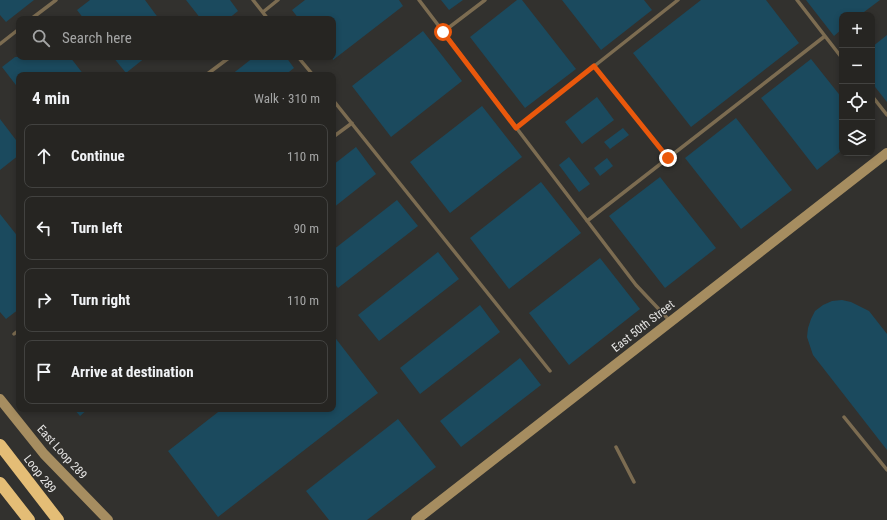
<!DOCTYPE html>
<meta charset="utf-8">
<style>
:root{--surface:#262522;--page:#2e2d2a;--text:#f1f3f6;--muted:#a4a5a5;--line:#424240}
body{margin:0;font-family:"Roboto Condensed",sans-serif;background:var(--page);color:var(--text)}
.controls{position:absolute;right:12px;top:12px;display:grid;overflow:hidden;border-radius:8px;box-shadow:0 2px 6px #0003}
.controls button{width:36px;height:36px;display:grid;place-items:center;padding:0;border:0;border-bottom:1px solid var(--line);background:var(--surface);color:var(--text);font:20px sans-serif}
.stop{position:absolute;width:12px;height:12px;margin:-9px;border:3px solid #ea580c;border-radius:50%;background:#fff}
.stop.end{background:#ea580c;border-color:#fff;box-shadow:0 1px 4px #0008}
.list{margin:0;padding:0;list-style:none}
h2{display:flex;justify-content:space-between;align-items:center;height:52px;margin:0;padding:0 16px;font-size:17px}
h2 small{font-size:13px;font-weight:400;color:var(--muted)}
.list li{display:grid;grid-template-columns:26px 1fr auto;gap:12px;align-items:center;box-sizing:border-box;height:64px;margin:0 8px 8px;padding:0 8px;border:1px solid var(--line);border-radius:8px}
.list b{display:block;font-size:15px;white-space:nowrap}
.list em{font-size:13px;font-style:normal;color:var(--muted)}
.icon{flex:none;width:22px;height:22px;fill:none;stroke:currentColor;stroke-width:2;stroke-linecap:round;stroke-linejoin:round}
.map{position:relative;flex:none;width:887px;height:520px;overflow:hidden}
.search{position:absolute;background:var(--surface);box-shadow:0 2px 6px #0003;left:16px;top:16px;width:320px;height:44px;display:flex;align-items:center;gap:10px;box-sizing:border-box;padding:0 14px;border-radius:8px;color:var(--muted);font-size:15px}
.panel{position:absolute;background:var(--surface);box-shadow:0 2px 6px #0003;left:16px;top:72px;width:320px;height:340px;border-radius:8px}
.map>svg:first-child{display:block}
.building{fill:#1b4a5e}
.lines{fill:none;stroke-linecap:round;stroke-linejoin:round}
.service{stroke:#7c6c51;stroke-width:3.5}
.secondary{stroke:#a68d60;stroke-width:10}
.motorway{stroke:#e4bd76;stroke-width:12}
.route{stroke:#ea580c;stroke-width:5}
.labels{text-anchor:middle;stroke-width:3;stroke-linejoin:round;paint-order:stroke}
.street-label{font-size:12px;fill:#e7e6e5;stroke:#32312e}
</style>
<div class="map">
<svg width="887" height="520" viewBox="0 0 887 520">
<rect width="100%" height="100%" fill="#32312e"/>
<!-- building -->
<path class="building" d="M0,0H34L6,22L0,15Z
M90,0H145L159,19H84L77,10Z
M186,0H230L238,11L228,19H201Z
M305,0H399L403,6L333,60V19H299L292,10Z
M441,0H463L449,10Z
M517,0H522L576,69L525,108L470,37Z
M562,0H644L652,10L601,50Z
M701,0H766L799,43L691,127L633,53Z
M806,0H880L860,15H842V29L834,36Z
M423,31L462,81L391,137L352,86Z
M887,35V102L872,83V47Z
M15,57H70L84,75H19V89L2,67Z
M113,57H146L126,73Z
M254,57H286L294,68L285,75H231Z
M811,59L842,98V150L817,170L761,98Z
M597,97L614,120L582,144L565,122Z
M482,106L522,157L450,213L410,162Z
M736,118L792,190L741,229L685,158Z
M0,119L19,144V155L0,170Z
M623,128L629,135L610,149L604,142Z
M356,147L376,174L333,208V165Z
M569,157L590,184L579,192L559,165Z
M607,158L613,166L600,176L594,168Z
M660,177L716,248L665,288L609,216Z
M541,182L581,233L509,289L470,238Z
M397,200L418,226L338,288L333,282V250Z
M0,214L19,238V309L6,319L0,312Z
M438,252L459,279L379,341L358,315Z
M600,258L640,309L569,365L529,313Z
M842,300L851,302L869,311L887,334V450L813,355L807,337L808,328L811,319L815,311L823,305L832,301Z
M480,305L500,332L420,394L400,368Z
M333,335L378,393L218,517L168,451L222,409H333Z
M520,358L541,385L461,447L440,421Z
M74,409H88L80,416Z
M398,419L436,467L367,520H329L306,491Z"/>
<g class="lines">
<!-- service -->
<path class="service" d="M253,0L268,19
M419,0L636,285L670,321
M797,0L842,58
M263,12L278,0
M31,19L56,0
M443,32L485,0
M0,44L19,29
M298,57L313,75
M594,66L668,158
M206,75L230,57
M872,96L887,115
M333,100L550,371
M516,128L678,0
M333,137L352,123
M587,221L825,36
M14,334L19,330
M844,417L887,470
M616,447L634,482"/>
<!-- secondary -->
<path class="secondary" d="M0,399L44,454L108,520
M416,520L887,153"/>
<!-- motorway -->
<path class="motorway" d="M0,445L58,520
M0,483L29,520"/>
</g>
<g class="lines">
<!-- route -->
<path class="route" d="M443,32L516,128L594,66L668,158"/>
</g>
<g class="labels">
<!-- street labels -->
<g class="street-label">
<text transform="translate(643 326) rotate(-38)" y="4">East 50th Street</text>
<text transform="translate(62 452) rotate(48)" y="4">East Loop 289</text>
<text transform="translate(40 474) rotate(52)" y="4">Loop 289</text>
</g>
</g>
</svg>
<div class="controls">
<button>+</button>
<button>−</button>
<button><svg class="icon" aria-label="locate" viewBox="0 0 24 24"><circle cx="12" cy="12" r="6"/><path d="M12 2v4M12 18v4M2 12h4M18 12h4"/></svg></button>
<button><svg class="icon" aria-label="layers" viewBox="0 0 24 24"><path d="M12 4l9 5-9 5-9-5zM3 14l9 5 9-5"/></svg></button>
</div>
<div class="stop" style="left:443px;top:32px"></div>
<div class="stop end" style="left:668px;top:158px"></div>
<div class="search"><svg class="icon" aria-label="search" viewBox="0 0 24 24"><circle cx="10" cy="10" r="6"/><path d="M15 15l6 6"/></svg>Search here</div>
<section class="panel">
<h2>4 min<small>Walk · 310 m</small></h2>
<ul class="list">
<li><svg class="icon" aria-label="ahead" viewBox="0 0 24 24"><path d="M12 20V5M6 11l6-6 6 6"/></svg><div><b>Continue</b></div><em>110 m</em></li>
<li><svg class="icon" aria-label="left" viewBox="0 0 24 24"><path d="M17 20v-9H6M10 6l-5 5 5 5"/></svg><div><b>Turn left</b></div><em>90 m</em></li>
<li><svg class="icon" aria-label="right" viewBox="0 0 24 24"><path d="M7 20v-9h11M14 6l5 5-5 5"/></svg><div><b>Turn right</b></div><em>110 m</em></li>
<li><svg class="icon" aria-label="arrive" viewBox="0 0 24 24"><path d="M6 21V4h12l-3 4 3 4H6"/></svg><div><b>Arrive at destination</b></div></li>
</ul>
</section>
</div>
